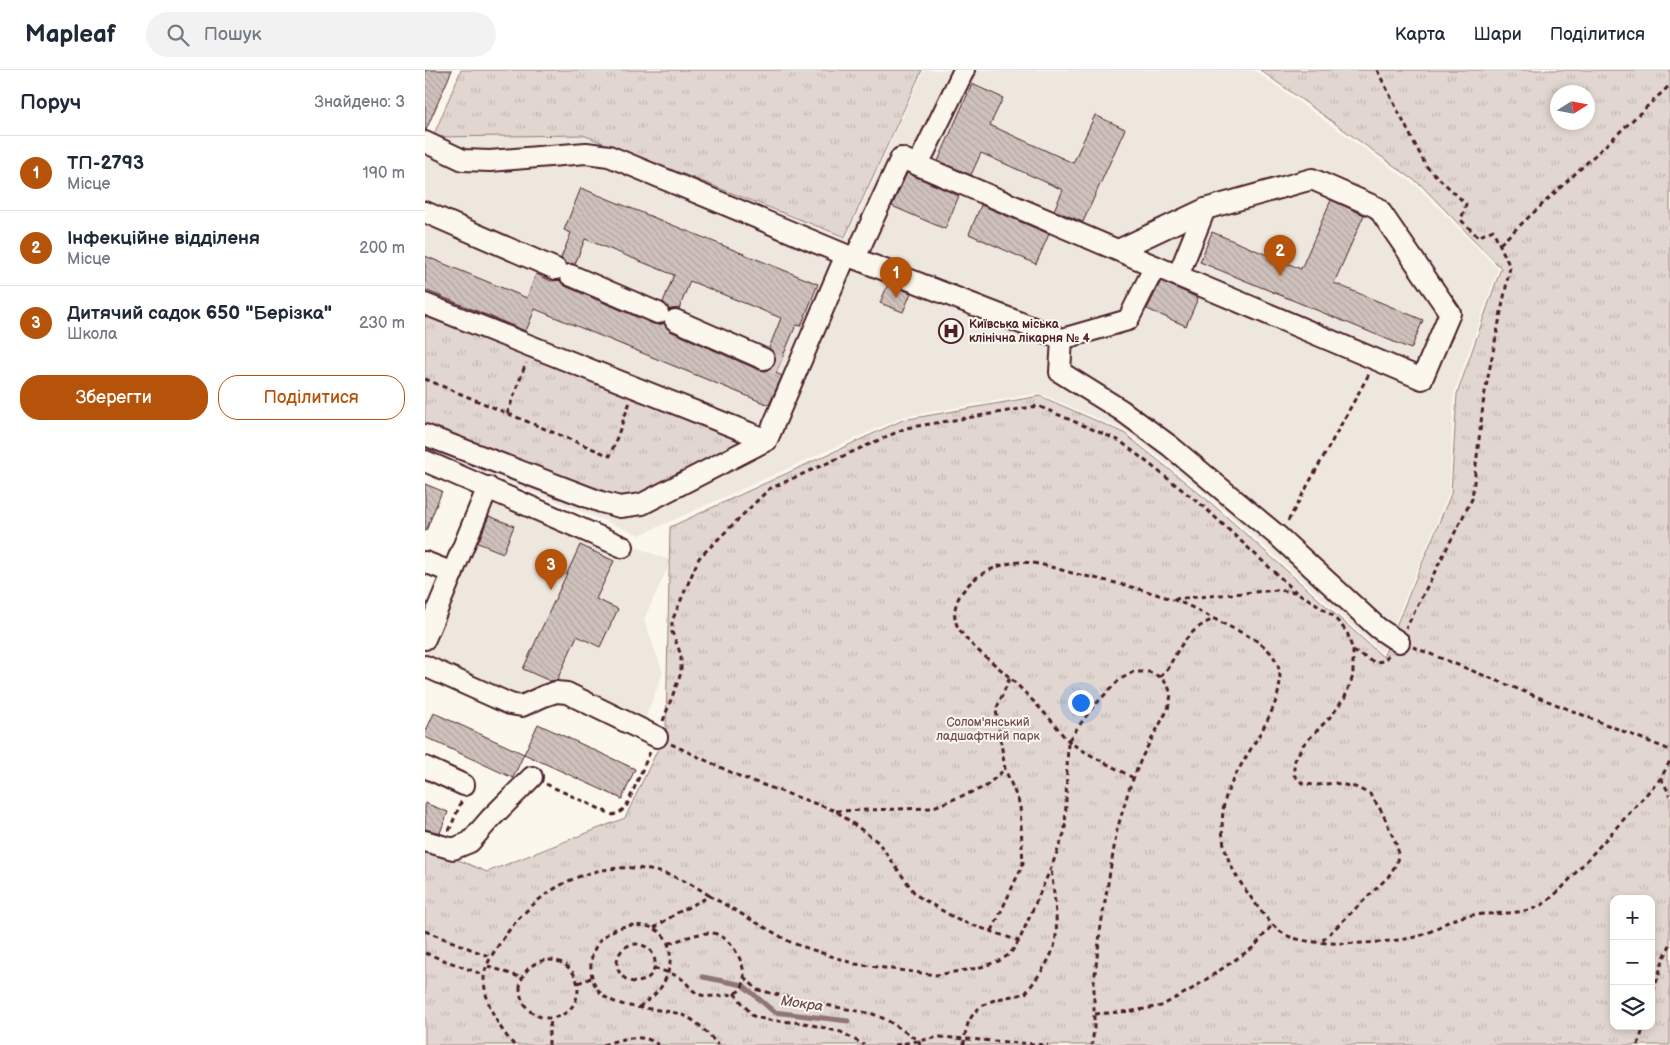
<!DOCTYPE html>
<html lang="uk">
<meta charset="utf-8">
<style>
:root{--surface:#fff;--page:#f2f2f3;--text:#1f2937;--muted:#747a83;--line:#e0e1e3;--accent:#b45309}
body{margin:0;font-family:"Balsamiq Sans",sans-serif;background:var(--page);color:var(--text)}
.controls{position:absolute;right:15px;bottom:15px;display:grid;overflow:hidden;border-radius:10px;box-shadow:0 2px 8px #0003}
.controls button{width:45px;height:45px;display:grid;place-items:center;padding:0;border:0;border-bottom:1px solid var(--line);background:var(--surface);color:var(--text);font:25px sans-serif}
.compass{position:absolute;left:1125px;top:15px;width:45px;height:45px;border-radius:50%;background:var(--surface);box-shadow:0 2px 8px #0003;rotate:79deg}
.you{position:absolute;left:655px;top:632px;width:18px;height:18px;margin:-12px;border:4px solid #fff;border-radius:50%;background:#1a73e8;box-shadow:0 0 0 8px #1a73e833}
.badge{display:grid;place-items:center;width:32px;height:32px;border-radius:50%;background:var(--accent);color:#fff;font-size:16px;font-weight:700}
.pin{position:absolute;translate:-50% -41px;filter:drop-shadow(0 1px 2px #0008)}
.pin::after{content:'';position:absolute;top:26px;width:18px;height:15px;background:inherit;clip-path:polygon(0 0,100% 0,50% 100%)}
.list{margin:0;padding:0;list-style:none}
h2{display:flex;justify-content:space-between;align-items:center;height:65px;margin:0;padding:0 20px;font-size:21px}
h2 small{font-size:16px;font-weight:400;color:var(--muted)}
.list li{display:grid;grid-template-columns:32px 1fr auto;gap:15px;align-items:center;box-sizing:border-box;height:75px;padding:0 20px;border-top:1px solid var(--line)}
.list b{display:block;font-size:19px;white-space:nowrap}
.list p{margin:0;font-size:16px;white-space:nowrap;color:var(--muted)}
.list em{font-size:16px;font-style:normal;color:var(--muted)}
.actions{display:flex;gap:10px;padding:15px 20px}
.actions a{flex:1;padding:11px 0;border:1px solid var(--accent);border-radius:20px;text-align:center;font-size:18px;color:var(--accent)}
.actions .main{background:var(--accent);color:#fff}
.icon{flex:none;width:28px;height:28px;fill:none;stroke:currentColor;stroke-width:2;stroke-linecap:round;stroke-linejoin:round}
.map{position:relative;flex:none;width:1245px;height:975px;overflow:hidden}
header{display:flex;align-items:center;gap:30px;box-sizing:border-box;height:70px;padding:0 25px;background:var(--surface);border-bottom:1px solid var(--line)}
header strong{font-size:24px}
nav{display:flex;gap:28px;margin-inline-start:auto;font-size:18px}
.search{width:350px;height:45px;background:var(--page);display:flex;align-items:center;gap:12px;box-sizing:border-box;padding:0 18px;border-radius:28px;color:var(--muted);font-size:19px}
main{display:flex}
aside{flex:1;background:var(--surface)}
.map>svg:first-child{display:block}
.built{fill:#eee7de}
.park{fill:url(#park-tufts);stroke:#967b7e;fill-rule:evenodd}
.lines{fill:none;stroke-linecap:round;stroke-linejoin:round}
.stream{stroke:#907477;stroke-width:5}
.building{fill:url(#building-back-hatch);stroke:#4a1f2b}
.minor-tunnel{stroke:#d8ccc5;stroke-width:20;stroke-dasharray:20 10;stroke-linecap:butt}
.minor-casing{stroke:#4a1f2b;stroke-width:24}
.path{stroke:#4a1f2b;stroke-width:3;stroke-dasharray:5 4;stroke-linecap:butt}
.minor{stroke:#fbf7ec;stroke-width:20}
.labels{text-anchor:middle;stroke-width:4;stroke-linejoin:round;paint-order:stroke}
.poi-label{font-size:12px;font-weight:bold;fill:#4a1f2b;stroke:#fbf7ec;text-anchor:start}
.park-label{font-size:12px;fill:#704d54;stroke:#fbf7ec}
.water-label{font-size:14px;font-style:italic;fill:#6d4a51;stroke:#fbf7ec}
</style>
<header>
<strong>Mapleaf</strong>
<div class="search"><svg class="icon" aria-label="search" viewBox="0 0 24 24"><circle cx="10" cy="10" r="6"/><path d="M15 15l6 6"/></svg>Пошук</div>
<nav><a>Карта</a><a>Шари</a><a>Поділитися</a></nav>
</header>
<main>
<aside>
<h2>Поруч<small>Знайдено: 3</small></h2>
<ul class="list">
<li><span class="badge">1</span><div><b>ТП-2793</b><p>Місце</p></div><em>190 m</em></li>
<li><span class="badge">2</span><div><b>Інфекційне відділеня</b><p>Місце</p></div><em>200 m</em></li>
<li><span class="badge">3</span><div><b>Дитячий садок 650 &quot;Берізка&quot;</b><p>Школа</p></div><em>230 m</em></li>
</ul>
<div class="actions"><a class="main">Зберегти</a><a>Поділитися</a></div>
</aside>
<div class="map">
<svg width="1245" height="975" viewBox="0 0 1245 975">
<defs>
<pattern id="park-tufts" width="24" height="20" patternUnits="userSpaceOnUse" patternTransform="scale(1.25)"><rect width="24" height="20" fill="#e2d7d0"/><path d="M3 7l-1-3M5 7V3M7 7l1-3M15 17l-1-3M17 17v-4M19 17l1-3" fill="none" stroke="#c3b8b3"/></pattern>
<pattern id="building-back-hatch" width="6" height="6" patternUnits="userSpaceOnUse" patternTransform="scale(1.25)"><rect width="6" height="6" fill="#cfc2bc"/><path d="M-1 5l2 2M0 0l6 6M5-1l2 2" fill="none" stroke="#b3a6a2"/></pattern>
</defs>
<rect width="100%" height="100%" fill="#fbf7ec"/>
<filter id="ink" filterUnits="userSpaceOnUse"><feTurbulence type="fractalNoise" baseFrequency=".02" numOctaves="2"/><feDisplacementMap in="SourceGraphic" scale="10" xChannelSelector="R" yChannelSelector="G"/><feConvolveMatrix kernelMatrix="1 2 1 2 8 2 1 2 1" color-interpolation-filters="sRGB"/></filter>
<g filter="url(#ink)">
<!-- built -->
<path class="built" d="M499,0H829L993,117L1073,199L1029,323L1024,423L957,583L787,429L701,361L614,323L477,347L215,465L0,379V64L8,67L158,65L421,169Z
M63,417L246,491L219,549L238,603L216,659L142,623L97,636L0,596V568Z"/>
<!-- park -->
<path class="park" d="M36,0H497L420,167L158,65L8,67Z
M835,0H1245V975H0V776L62,802L200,748L241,662L245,457L478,350L615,326L699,363L785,432L958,587L1026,424L1032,324L1076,198L996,115ZM1132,22H1162V52H1132ZM1189,829H1226V956H1189Z
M0,242L325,369L216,428L194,431L0,357Z"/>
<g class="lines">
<!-- stream -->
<path class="stream" d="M278,907L318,915L349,942L423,951"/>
</g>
<!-- building -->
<path class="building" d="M0,0H27L1,60H0Z
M547,14L578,28L565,55L648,93L670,45L700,59L658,152L629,140L638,120L556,83L546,105L513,91Z
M482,103L534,126L520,159L467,136Z
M156,118L393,214L376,256L371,255L351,303L357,306L344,335L110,239L101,261L0,220V186L102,228L111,204L126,211L135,210L140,216L228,254L234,255L239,253L245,261L334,300L341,301L346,298L350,293L351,287L348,282L344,278L356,248L265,211L254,239L244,240L238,232L249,205L160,169L150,194H141L136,188L146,163L139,160Z
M906,130L939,145L909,213L998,250L986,279L775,192L787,162L876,199Z
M556,135L624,164L611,194L544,164Z
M736,211L773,228L761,256L722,239Z
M463,214L486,223L478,242L455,233Z
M0,414L17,421L1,461H0Z
M64,446L89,456L78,483L53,473Z
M155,475L189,491L171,529L193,539L175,577L152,566L132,610L125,611L98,599Z
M9,643L99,684L88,708L0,667V663Z
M113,654L210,699L197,729L99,684Z
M0,733L23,742L15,763L0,759Z"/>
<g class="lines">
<!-- minor-tunnel -->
<path class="minor-tunnel" d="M339,289L354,296"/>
<defs>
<path id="minor" d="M0,72L38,90L65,91L161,83L184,86L421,185L637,269L703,250L730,196
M493,95L753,206L780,139L887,109L953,138L1025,243L997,309L753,206
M0,142L131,199
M693,180L780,139
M430,188L476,88L493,95L539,0
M145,205L233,243
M0,234L342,370
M250,250L339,289
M637,269L635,302L696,340L745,376L854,467L953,558L974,572
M0,365L176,432L195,437L217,434L342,370L421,185
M0,391L198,477
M0,492L28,503
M0,569L63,417
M0,596L85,634L97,636L119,626L131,622L142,623L232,667
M0,697L39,715
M0,771L28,779L45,772L65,749L107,707"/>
</defs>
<!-- minor casing -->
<use href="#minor" class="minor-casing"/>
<!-- path -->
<path class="path" d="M952,0L1001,96L1041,134L1036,150L1053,167L1068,160L1085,197L1059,327L1047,429L981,558
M1075,174L1245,15
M0,309L185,386L205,332
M82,344L101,293
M863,451L944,304
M749,529L853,520L871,522L890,533L908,546L922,562L928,581V606L920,627L907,645L878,675L869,692V705L878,714L892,715L910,713L930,717L945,724L957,742L973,778L972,793L963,807L897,871
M988,577L1245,680
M928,581L949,592L959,591L964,584
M735,607C744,599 747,590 753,580C762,566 773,555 789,549
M238,651L256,603V585L247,562V551L274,488L344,419L481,358L613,336L695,371L779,437L871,522
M246,674L316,707L411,741L453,772L491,825L533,850L594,871
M708,708C688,696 664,686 645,672C637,666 632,656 625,649C611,634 597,619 582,605C567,591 545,577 534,559C526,547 530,530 539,520C549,506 569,496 586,493C606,489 631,499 651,504C683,511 715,518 746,529C765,535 783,546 801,555C815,562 831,568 843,580C884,621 807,690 799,734C793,773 802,794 824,825C834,838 846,857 861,865C886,878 966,874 994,866C1008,862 1019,852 1033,848C1060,840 1091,848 1117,835C1123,831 1130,824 1136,819L1236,708L1245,691
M1236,708L1245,725
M121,714L188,745L195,742L201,737L225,682
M411,741L506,738L560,717L580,699
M24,761L37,730
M229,858L252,843L285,826L367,873L430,894L511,905L553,898L574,891L585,884L594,871L626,798L640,761L643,671L667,638L694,610L708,602H724L735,607L743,615L746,625L743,639L717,687L704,719L692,760L676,855L669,912V959L667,975
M0,861L66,887
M567,861L598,794L595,735L580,699L571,640L585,607
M192 893a19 19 0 1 1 38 0a19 19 0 1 1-38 0Z
M0,883L59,905
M95 919a29 29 0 1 1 58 0a29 29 0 1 1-58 0Z
M63,896L97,908
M229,898C237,901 247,903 254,907C265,913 265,924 281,926C290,927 309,926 315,920C328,905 308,865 287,863C273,862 256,870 242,874
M319,907L333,920L380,931L448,944L462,950L494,971L495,975
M153,913L166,908
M309,923L328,946L342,950L379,953L416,962L439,975
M1226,930L1238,890L1245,875
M214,937C220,932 227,928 232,922C247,906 253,871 230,859C225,856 217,856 211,855C186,855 164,873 166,899C169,948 231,932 262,947C273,952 285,966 293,975
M670,944L708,941L736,936L767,919L829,877L848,854
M89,975C73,957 59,932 59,907C60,892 74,875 82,863C133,795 214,776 285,826
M124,975V959L127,949
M178,975C195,969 218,962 233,975
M470,975L515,967L623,975
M539,975C541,934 565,929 600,924C611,909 626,891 630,873C634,853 628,819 626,798
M1213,975L1219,956"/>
<!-- minor -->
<use href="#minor" class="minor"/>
</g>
</g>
<!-- icons -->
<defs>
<symbol id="hospital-ring" viewBox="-11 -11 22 22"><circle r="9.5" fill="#fbf7ec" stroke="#4a1f2b" stroke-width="1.5"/><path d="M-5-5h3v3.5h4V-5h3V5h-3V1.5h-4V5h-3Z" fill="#4a1f2b"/></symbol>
</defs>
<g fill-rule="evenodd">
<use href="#hospital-ring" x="512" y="247" width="28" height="28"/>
</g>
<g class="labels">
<!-- poi labels -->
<g class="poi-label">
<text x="544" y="258">Київська міська<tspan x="544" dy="14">клінічна лікарня № 4</tspan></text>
</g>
<!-- park labels -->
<g class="park-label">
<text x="563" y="656">Солом'янський<tspan x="563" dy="14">ладшафтний парк</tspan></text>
</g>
<!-- water labels -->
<g class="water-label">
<text transform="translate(377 933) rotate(8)" y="5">Мокра</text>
</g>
</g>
</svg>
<div class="controls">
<button>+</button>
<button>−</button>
<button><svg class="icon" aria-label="layers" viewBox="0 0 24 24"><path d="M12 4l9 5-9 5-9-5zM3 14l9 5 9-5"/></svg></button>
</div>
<svg class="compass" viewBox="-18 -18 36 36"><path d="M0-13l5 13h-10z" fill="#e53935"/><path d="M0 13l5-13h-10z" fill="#747a83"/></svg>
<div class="you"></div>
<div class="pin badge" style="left:471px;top:228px">1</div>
<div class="pin badge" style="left:855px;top:206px">2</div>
<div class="pin badge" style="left:126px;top:520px">3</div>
</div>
</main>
